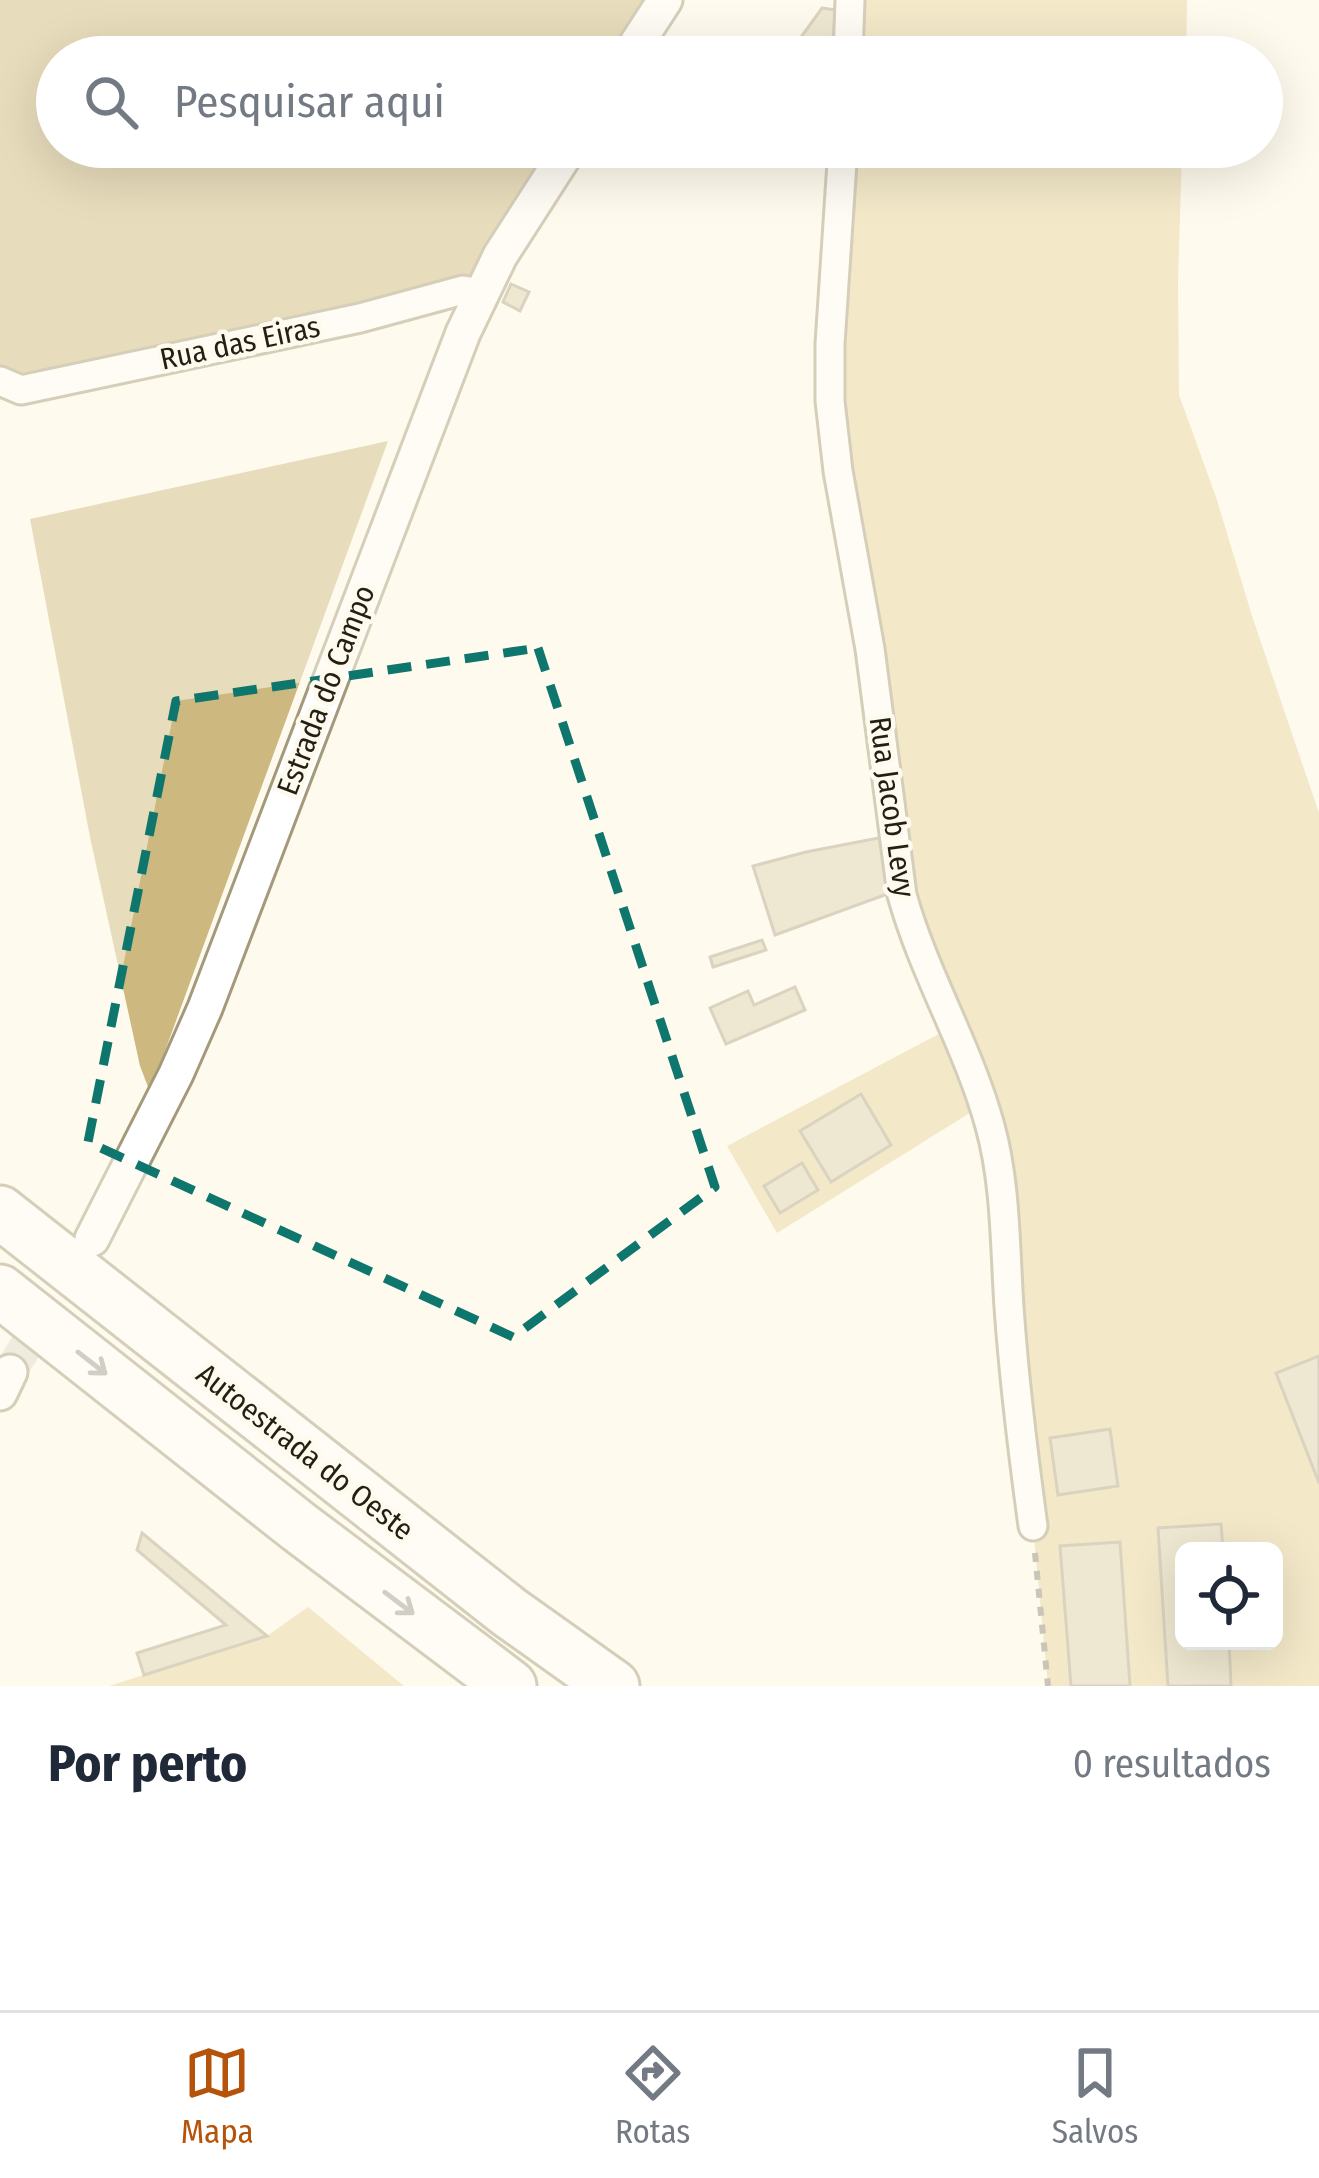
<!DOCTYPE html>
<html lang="pt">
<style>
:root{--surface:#fff;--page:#f2f2f3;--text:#1f2937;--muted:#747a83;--line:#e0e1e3;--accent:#b45309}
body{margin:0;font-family:"Fira Sans Condensed",sans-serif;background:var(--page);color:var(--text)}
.controls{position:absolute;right:36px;bottom:36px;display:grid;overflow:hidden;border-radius:18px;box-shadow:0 12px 48px #0002}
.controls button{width:108px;height:108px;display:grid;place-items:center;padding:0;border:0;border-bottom:3px solid var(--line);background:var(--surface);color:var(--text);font:60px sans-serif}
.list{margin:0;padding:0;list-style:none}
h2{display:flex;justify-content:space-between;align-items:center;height:156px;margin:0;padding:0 48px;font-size:51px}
h2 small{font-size:39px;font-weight:400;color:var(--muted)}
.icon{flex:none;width:66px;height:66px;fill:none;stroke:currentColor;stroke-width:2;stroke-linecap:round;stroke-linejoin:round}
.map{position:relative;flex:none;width:1319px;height:1686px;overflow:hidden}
.search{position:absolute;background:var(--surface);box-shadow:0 12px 48px #0002;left:36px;right:36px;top:36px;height:132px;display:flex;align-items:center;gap:30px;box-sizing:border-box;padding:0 42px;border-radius:66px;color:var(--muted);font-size:45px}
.sheet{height:324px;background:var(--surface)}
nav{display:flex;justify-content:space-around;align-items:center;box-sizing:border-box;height:168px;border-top:3px solid var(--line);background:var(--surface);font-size:33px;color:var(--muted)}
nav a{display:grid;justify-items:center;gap:6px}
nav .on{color:var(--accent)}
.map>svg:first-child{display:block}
.green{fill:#e6d39c;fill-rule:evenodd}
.forest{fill:#cdb97f}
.building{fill:#dbd0b0;stroke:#afa587;stroke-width:3}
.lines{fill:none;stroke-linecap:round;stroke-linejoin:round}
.tertiary-tunnel{stroke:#ddd9cc;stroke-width:33;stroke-dasharray:33 16;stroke-linecap:butt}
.minor-casing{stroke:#a4997b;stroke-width:33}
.tertiary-casing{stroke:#a4997b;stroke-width:39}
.motorway-casing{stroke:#a4997b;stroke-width:57}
.path{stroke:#898578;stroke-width:6;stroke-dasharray:9 9;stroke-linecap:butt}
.minor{stroke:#fff;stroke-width:27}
.tertiary{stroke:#fff;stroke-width:33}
.motorway{stroke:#fff;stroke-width:51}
.oneway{stroke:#9c9a95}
.marked{fill:none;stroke:#0f766e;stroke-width:9;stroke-dasharray:24 15;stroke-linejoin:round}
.labels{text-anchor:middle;stroke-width:9;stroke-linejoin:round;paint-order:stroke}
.street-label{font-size:30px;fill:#231f13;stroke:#fefaed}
</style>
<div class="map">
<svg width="1319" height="1686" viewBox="0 0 1319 1686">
<rect width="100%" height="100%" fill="#fefaed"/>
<!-- green -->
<path class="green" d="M850,0H1187L1186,57H848Z
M843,147H1182L1178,282L1179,395L1216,497L1253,619L1319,813V1686H1048L1000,1179L910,924L838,471ZM1184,1551H1274V1641H1184Z
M952,1027L981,1106L777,1233L727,1146Z
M308,1607L404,1686H109L267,1636Z"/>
<!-- forest -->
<path class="forest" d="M0,0H644L609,57H57V147H554L475,277L360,318L0,381Z
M388,441L150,1092L140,1066L90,837L30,519Z"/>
<!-- building -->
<path class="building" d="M822,8L836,10L831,57H823L799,40Z
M511,284L529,292L520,311L503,302Z
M894,835L901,889L775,935L753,866L806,852Z
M762,940L766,950L713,967L710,957Z
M795,987L805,1010L726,1044L710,1008L748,991L754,1005Z
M861,1094L891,1145L831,1182L800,1131Z
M802,1163L818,1190L780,1213L764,1186Z
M1319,1356V1483L1276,1373Z
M1110,1429L1118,1486L1058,1495L1050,1438Z
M1221,1524L1223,1551H1184V1641H1229L1231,1686H1168L1158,1528Z
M142,1533L267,1636L144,1675L137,1653L226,1625L137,1550Z
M1120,1542L1130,1686H1071L1060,1546Z"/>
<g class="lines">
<!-- tertiary-tunnel -->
<path class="tertiary-tunnel" d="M10,1372L81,1256"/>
<defs>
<path id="minor" d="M848,57L850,0
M843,147L830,344V401L838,471L870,649L902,895C924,974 968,1046 990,1126C1006,1184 1005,1247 1009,1307C1014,1380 1023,1453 1033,1526
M0,381L21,390L360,318L463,290L481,293"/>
<path id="tertiary" d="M628,57L665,0
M92,1239L176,1074L205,1008L463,333L500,256L570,147
M0,1393L10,1372"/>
<path id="motorway" d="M0,1212L509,1612L613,1686
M0,1291L299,1527L510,1686"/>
</defs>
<!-- minor casing -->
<use href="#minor" class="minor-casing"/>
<!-- tertiary casing -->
<use href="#tertiary" class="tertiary-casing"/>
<!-- motorway casing -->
<use href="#motorway" class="motorway-casing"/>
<!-- path -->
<path class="path" d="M1035,1553L1048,1686"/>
<!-- minor -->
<use href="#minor" class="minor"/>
<!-- tertiary -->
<use href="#tertiary" class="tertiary"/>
<!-- motorway -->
<use href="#motorway" class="motorway"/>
</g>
<!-- one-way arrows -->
<defs><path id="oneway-shaft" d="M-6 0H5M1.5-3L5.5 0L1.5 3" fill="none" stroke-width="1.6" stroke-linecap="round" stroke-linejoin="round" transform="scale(3)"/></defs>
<g class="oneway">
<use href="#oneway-shaft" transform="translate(92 1363) rotate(38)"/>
<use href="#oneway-shaft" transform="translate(399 1603) rotate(37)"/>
</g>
<!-- marked area -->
<path d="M0 0H1319V1686H0ZM538,648L715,1187L513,1337L88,1142L176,701Z" fill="#fefaed" fill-opacity=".55" fill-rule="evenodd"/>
<path class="marked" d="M538,648L715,1187L513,1337L88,1142L176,701Z"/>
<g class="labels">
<!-- street labels -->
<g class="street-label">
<text transform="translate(240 343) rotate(-12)" y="10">Rua das Eiras</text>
<text transform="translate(326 690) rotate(-69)" y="10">Estrada do Campo</text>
<text transform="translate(892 807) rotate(82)" y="10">Rua Jacob Levy</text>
<text transform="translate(305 1452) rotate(38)" y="10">Autoestrada do Oeste</text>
</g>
</g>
</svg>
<div class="controls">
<button><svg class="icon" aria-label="locate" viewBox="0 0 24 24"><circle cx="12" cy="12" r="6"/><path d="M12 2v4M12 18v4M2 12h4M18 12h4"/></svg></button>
</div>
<div class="search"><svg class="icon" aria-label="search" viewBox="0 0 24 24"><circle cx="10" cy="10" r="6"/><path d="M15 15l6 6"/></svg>Pesquisar aqui</div>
</div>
<section class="sheet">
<h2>Por perto<small>0 resultados</small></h2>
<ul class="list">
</ul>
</section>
<nav>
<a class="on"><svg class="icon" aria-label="map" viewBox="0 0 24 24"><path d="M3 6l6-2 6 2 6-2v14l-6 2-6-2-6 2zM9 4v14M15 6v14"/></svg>Mapa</a>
<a><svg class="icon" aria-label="directions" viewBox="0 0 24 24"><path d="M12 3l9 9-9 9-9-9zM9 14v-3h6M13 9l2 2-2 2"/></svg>Rotas</a>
<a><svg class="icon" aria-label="saved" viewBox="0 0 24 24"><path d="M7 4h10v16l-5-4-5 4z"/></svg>Salvos</a>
</nav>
